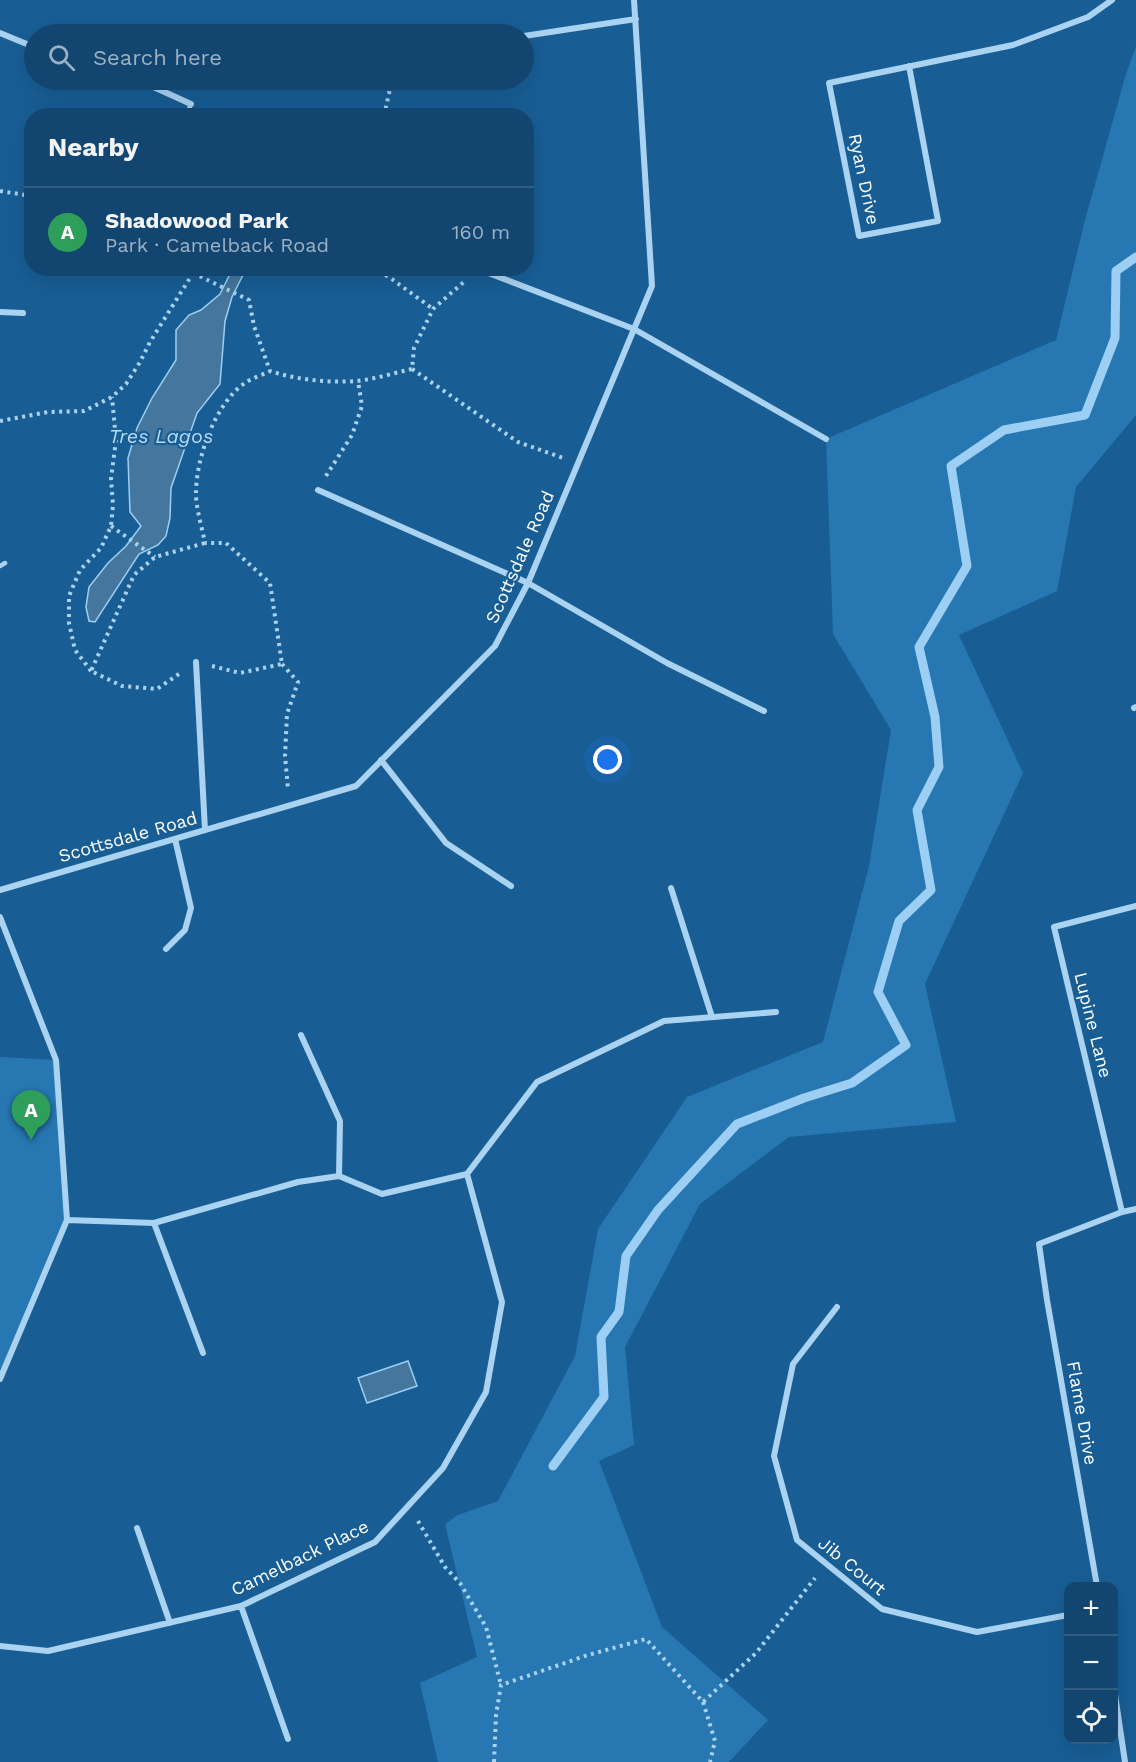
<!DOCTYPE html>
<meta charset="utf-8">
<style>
:root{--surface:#124670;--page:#1f5078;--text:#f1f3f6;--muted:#9cb1c3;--line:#315e83;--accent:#90b9f0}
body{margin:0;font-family:"Work Sans",sans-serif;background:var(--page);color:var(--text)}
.controls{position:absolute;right:18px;bottom:18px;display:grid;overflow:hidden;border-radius:12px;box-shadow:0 6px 24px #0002}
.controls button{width:54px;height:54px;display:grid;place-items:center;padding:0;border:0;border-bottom:2px solid var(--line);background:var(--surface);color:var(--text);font:30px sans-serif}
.you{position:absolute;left:608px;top:760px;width:21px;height:21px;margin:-15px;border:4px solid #fff;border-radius:50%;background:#1a73e8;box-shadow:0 0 0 9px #1a73e833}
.badge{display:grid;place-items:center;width:39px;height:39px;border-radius:50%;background:var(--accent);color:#fff;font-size:20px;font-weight:700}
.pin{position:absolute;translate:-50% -50px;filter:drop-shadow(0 2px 3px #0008)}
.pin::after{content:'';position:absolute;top:32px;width:21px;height:18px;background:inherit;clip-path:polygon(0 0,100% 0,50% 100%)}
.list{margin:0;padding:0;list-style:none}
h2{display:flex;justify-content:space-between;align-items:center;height:78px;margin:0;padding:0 24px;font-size:26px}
h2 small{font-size:20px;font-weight:400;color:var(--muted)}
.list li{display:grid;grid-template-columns:39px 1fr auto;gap:18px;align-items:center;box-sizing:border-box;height:90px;padding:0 24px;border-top:2px solid var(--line)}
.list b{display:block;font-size:22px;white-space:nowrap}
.list p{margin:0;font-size:20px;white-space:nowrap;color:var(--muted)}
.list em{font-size:20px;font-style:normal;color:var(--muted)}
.icon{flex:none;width:33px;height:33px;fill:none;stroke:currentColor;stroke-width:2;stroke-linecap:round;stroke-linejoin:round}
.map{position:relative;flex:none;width:1136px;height:1762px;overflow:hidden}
.search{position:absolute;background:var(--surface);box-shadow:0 6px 24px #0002;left:24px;top:24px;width:510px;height:66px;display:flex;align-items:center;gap:15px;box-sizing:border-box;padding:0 21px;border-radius:33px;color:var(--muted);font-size:22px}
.panel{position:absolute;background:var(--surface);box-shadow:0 6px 24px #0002;left:24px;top:108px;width:510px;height:168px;border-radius:24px}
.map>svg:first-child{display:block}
.green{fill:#2777b2}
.water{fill:#45769d;stroke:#9ccff3;stroke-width:1.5}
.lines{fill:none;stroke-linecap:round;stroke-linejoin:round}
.stream{stroke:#9ccff3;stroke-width:9}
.path{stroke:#aad2f1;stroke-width:4;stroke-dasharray:3 4.5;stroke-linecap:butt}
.service{stroke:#aad2f1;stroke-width:4.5}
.minor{stroke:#aad2f1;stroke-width:6}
.labels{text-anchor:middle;stroke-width:4.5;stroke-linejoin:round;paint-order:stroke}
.street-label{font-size:18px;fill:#fff;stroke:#185e95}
.water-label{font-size:20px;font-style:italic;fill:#b6dcf7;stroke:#185e95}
</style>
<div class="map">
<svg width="1136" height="1762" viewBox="0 0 1136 1762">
<rect width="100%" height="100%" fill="#185e95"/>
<!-- green -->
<path class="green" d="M1136,46V415L1076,487L1057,591L959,635L1023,773L925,984L956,1122L789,1137L700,1204L625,1347L634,1445L599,1461L662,1627L768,1720L729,1762H438L420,1683L477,1657L445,1524L458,1515L498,1501L575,1356L598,1229L687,1097L823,1042L869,866L891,730L833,634L826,439L1056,340L1085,220L1126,74Z
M0,1057L56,1060L67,1220L0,1379Z"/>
<!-- water -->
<path class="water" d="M233,268L246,269L232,297L225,321L220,384L197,413L171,488L170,518L166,536L158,545L139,554L95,622L89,621L86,607L89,587L108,563L126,546L141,526L130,512L128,458L137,428L152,398L176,360V330L189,315L201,310L220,294Z
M408,1361L417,1386L367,1403L358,1378Z"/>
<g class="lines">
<!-- stream -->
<path class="stream" d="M553,1466L604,1397L601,1337L619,1312L626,1256L658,1210L737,1124L804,1098L852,1083L906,1045L878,992L899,921L931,890L917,810L939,767L935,717L919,647L967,566L951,466L1004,430L1085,415L1115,338L1116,271L1136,257"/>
<!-- path -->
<path class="path" d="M384,116L392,80
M0,191L32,196
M372,268L389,277L433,309
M193,273L249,300L254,326L270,371C298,380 328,383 357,381C375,379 394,373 412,369L414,348L433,309L466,280
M412,369L518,442L563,458
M0,421L48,412L84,411L112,397L126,384L140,362L150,342L193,273L183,268
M326,476L352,435L362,406L358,381
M111,526L155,557
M282,664L298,682L287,714L285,756L288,789
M212,666L240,673L282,664L270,583L226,543H205C202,527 196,509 196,493C196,459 215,403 245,383C252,378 262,375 270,371
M91,671L75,650L69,623V596L80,570L101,548L111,526L113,505L111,479L116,440L112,397
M179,674L157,689L122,686L91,671L134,575L155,557L205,543
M418,1521L445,1567L460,1583L486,1627L501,1685
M703,1702L715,1741L710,1762
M494,1762L496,1715L501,1685L588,1655L646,1639L703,1702L756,1653L815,1578"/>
<!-- service -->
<path class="service" d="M186,116L191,104
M0,566L5,563"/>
<!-- minor -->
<path class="minor" d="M0,33L34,47
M524,36L636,19
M909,66L938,221L859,236L829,83L1013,45L1088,17L1112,0
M138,80L191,104
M478,269L634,329L826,439
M0,312L23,313
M318,490L528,583L667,663L764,711
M196,662L205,830
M1134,708L1136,707
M381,760L446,843L511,886
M671,888L712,1017
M0,890L356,786L495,646L528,583L652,286L634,0
M0,917L56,1060L67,1220L0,1379
M166,949L185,930L191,908L175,839
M301,1035L340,1121L339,1176
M467,1174L537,1082L664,1021L776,1012
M1122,1212L1054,927L1136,906
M154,1223L203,1353
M837,1307L793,1364L774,1456L797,1540L882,1609L977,1632L1068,1615
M137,1528L170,1623
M1097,1586L1047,1300L1039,1244L1122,1212L1136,1209
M241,1606L288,1739
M0,1646L48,1651L241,1606L375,1542L443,1468L486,1392L502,1302L467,1174L382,1194L339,1176L298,1182L154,1223L67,1220
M1114,1688L1125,1762"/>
</g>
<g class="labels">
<!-- street labels -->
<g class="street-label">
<text transform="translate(864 179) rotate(78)" y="6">Ryan Drive</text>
<text transform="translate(520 557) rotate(-66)" y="6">Scottsdale Road</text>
<text transform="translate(128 837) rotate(-16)" y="6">Scottsdale Road</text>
<text transform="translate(1093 1025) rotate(76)" y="6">Lupine Lane</text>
<text transform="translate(1082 1413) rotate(80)" y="6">Flame Drive</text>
<text transform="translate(300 1558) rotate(-26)" y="6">Camelback Place</text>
<text transform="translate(852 1566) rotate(39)" y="6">Jib Court</text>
</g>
<!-- water labels -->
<g class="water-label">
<text x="161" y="443">Tres Lagos</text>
</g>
</g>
</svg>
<div class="controls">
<button>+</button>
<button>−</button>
<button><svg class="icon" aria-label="locate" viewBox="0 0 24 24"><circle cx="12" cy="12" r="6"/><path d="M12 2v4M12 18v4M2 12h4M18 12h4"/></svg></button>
</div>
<div class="you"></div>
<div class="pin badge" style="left:31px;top:1140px;background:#2e9e5b">A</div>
<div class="search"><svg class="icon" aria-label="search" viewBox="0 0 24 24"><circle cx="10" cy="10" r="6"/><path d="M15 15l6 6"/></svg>Search here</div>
<section class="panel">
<h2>Nearby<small></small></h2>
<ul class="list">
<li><span class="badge" style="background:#2e9e5b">A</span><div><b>Shadowood Park</b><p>Park · Camelback Road</p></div><em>160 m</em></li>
</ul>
</section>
</div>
